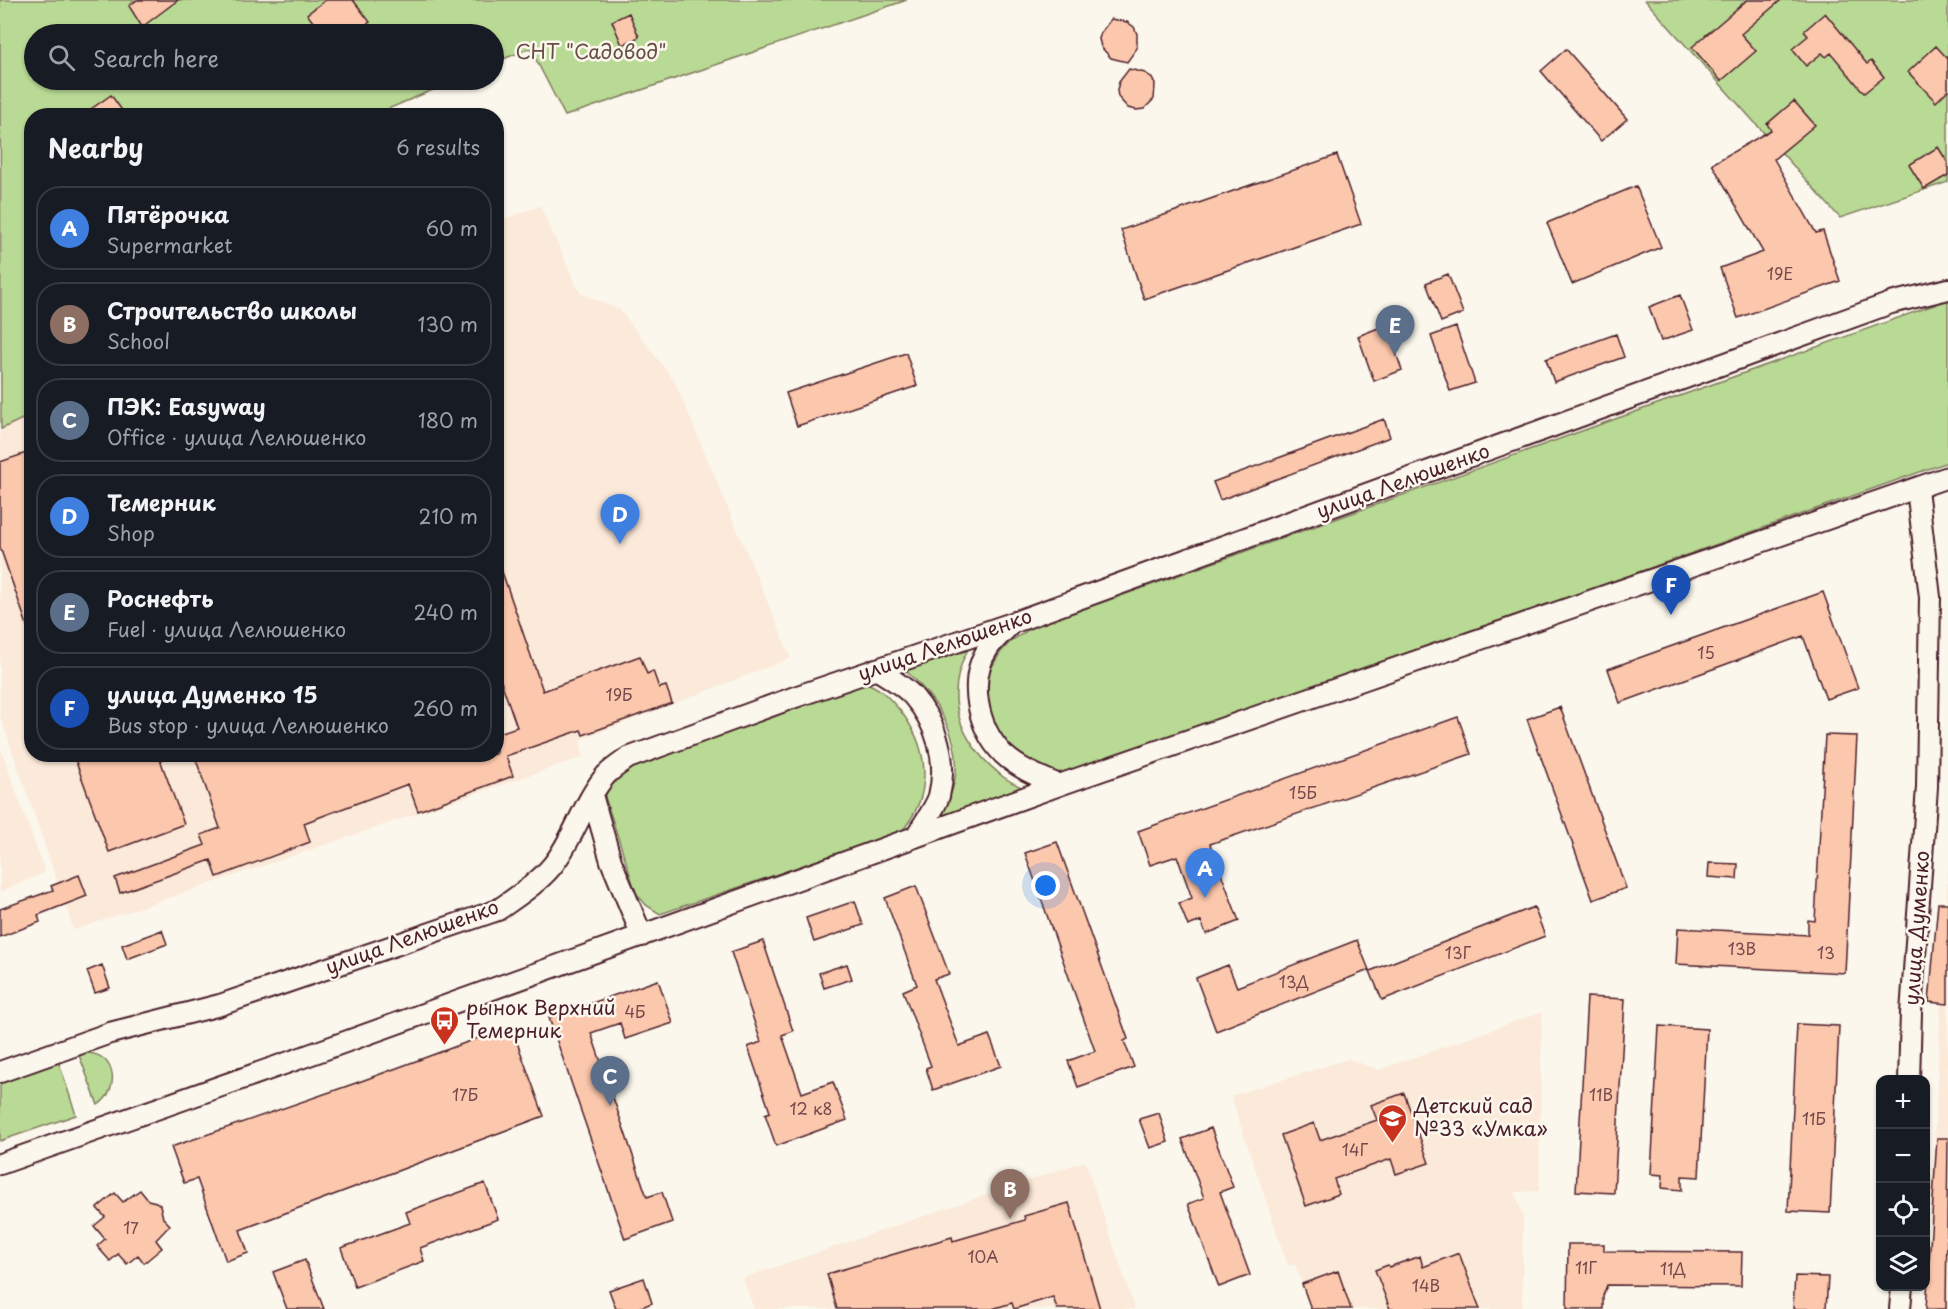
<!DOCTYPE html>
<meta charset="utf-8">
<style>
:root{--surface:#171b24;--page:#20242c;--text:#f1f3f6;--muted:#9ea1a6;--line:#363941;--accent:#2563eb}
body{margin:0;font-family:"Playpen Sans",sans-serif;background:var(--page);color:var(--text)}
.controls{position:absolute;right:18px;bottom:18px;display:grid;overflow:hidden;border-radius:12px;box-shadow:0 2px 4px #0004}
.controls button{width:54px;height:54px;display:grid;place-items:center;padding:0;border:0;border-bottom:2px solid var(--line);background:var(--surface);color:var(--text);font:30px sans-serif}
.you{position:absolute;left:1046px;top:886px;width:21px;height:21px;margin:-15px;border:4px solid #fff;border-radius:50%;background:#1a73e8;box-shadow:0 0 0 9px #1a73e833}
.badge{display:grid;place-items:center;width:39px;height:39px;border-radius:50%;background:var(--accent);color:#fff;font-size:20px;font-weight:700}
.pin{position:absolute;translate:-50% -50px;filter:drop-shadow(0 2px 3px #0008)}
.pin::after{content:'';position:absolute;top:32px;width:21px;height:18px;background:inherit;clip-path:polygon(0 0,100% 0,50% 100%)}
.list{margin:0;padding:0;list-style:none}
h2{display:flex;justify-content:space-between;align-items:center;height:78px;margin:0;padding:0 24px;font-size:26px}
h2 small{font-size:20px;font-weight:400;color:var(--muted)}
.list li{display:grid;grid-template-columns:39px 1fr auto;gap:18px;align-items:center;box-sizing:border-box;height:84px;margin:0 12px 12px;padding:0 12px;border:2px solid var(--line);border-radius:24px}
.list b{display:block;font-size:22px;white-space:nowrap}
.list p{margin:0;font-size:20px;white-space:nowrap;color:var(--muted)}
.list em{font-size:20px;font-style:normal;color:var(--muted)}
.icon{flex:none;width:33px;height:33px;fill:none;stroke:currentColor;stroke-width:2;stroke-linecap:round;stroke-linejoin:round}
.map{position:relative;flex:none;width:1948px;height:1309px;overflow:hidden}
.search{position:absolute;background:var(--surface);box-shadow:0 2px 4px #0004;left:24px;top:24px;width:480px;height:66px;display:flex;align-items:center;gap:15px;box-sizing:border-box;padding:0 21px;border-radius:33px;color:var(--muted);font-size:22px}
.panel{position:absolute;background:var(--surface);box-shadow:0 2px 4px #0004;left:24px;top:108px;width:480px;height:654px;border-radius:24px}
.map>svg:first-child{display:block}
.built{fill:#fbe9d9}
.green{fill:#b9da94;stroke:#827c60;stroke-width:1.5}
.building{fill:#fcc8ad;stroke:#4a1f2b;stroke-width:1.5}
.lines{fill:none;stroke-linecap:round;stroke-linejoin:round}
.minor-casing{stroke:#4a1f2b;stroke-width:24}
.minor{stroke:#fbf7ec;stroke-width:20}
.labels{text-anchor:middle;stroke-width:5;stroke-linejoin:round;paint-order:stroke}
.number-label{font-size:16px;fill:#76494c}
.park-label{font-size:20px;fill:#664e45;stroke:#fbf7ec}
.street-label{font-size:20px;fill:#4a1f2b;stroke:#fbf7ec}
.poi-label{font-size:20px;fill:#4a1f2b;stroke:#fbf7ec;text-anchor:start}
</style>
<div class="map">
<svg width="1948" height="1309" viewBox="0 0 1948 1309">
<rect width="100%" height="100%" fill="#fbf7ec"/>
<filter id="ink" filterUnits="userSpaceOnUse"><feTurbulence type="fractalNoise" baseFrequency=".0167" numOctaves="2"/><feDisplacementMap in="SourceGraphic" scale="12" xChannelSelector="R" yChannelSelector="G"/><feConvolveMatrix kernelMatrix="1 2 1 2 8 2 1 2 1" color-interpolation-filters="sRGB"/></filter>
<g filter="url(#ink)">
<!-- built -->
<path class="built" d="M540,206L580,293L620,310L675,382L791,658L580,740L583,757L74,930L0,715V429L31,415L32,754H496L497,222Z
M0,747L45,872L0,892Z
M1948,862V1309H1926Z
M1542,1012L1539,1191L1515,1192L1523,1217L1522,1309H1351L1338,1271L1302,1284L1295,1264L1288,1266L1231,1096L1348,1059L1379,1070Z
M1085,1161L1135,1309H754L743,1278Z"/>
<!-- green -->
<path class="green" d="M0,0H907L565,116L530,48L494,63V34H34V80H456L374,115L32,116L31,415L1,429Z
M1645,0H1948V182L1840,218Z
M1948,300V462L1073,773L1047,772L1007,750L988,714L986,693L989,672L1000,653L1011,641L1031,628Z
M968,649C942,699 960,742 1002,776C1011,783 1022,787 1031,792L933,824C941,811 951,798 954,783C965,739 935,697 904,669Z
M865,683C879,686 889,698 898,708C929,745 935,794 901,832L660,914L646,905L636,893L605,797L609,788L632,763Z
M88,1053C117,1055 120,1090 98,1105L79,1055Z
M59,1063L76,1115L0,1141V1082Z"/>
<!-- building -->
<path class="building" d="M137,0H178L142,27L129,6Z
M326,0H353L370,22L353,34H322L307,14Z
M1747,0H1781L1741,34L1756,51L1721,81L1692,47Z
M629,13L639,37L622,45L612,21Z
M1825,13L1867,64L1871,61L1884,77L1864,93L1831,53L1826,57L1822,53L1806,66L1792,49L1808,36L1804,31Z
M1111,19L1127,22L1134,27L1137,34V48L1127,62L1111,58L1101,47L1099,39L1101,32Z
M1936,46L1948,59V90L1936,102L1908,72Z
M1566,49L1627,119L1601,141L1541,71Z
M1129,69L1145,73L1151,77L1155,84L1154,99L1144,109L1136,110L1128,108L1118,97L1117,90L1119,82Z
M111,95L126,116H81Z
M1794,101L1815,125L1774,159L1816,233L1823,231L1840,281L1738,318L1720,268L1763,252L1712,164L1771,130L1767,124Z
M1938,147L1948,163V175L1924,189L1909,165Z
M1337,155L1361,224L1144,299L1121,230Z
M1636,186L1661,247L1572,284L1547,223Z
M1448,274L1463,313L1441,322L1426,283Z
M1680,295L1693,330L1661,341L1649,307Z
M1386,325L1402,370L1374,381L1358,336Z
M1456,327L1475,383L1450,391L1431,336Z
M1616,334L1624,357L1554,382L1546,359Z
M906,353L917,386L797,426L786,393Z
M1384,419L1390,437L1220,500L1213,482Z
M32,451V630L29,631L0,547V462Z
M496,563H499L543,691L640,656L647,674L653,671L659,688L666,686L672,703L583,735L581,730L506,756L513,776L418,811L408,784L304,823L310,842L217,877L211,860L120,893L115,878L205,845L201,835L220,828L194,754H496V734L517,727L496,667Z
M1823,592L1858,688L1826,699L1803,636L1620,703L1608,669Z
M1560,707L1626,888L1593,900L1527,719Z
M1458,717L1471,754L1210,844L1239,921L1206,934L1201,921L1188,926L1179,903L1192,898L1177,856L1150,865L1138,831Z
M1825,735L1857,736L1845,973L1676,964L1678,928L1808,935V920L1815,921Z
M73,754H158L184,824L109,852Z
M1057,842L1128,1039L1124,1041L1134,1067L1078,1087L1068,1061L1095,1051L1025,853Z
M1709,863L1738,864L1737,879L1708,877Z
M79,875L87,896L38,915L40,922L0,937V909L53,890L51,886Z
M916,886L949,974L934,979L959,1046L989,1035L1001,1066L933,1090L926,1068L931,1066L903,991L917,985L885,898Z
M855,901L863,925L814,942L806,918Z
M1938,903H1948V1004L1929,1002Z
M1534,907L1545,936L1382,1000L1370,971Z
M162,930L167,944L127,959L122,945Z
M1357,940L1369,970L1216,1031L1196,978L1228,965L1237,987Z
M763,941L793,1031L782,1035L802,1093L833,1082L847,1120L776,1146L765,1114L770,1112L748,1047L761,1042L731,952Z
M847,964L852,979L824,988L819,973Z
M102,965L110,988L95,993L87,971Z
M658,980L673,1023L625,1039L620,1023L591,1033L647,1197L662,1192L672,1222L625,1239L549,1018Z
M1587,997L1625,999L1614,1193L1576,1191Z
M1797,1024L1839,1026L1830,1213L1788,1211Z
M511,1026L544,1116L240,1230L248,1253L226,1261L197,1179L184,1183L171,1147L356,1083Z
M1659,1026L1707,1029L1699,1177L1682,1176V1190L1662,1188L1663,1175L1651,1174Z
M1404,1093L1429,1163L1396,1174L1391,1159L1334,1179L1339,1194L1306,1206L1281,1135L1314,1123L1320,1140L1377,1120L1371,1105Z
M1159,1113L1168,1142L1150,1148L1139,1119Z
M1211,1128L1233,1187L1220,1192L1250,1275L1219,1287L1188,1204L1204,1198L1182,1139Z
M1937,1138H1948L1946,1309H1926Z
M485,1183L498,1219L420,1248L424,1261L355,1287L341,1248L410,1223L406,1212Z
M140,1190L148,1200L156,1202L160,1205L163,1218L170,1225L156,1240L162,1248L144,1263L138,1255L127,1264L118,1254L110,1261L97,1246L105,1239L94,1226L105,1217L97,1208L115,1193L123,1202Z
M1069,1203L1100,1309H1057L1053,1297L1014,1309L1012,1303L992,1309H837L827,1274L952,1237L953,1241L1025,1220L1024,1216Z
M1568,1244H1604V1251L1742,1252L1741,1286L1607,1285L1603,1296V1309H1567Z
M1459,1253L1480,1309H1390L1375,1270L1388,1265L1389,1267L1420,1256L1423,1267Z
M305,1260L324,1309H287L273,1272Z
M1338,1271L1351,1309H1311L1302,1284Z
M1795,1276L1828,1277L1826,1309H1793Z
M644,1278L652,1303L636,1309H616L609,1290Z"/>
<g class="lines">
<defs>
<path id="minor" d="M1008,627C1002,633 994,640 989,647C967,679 977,727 1003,754C1019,769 1040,777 1059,785
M876,669C889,677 903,685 913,696C937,724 948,760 939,796C935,809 923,824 916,836
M592,795L611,861L642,936
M0,1072L110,1033L220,1005L498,910C516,897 537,884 552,866C574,839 583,802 606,775C612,769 621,763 628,758L795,697L1012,623L1891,303L1948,289
M1909,1080L1911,1013L1927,787L1930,597L1917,489
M0,1164L295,1060L1065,783L1948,477
M1900,1309L1902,1286"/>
</defs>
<!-- minor casing -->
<use href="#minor" class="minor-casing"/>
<!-- minor -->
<use href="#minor" class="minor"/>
</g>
</g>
<!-- icons -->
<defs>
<symbol id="bus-pin" viewBox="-11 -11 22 30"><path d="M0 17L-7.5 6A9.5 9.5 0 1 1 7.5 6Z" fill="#c8321e" stroke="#fbf7ec"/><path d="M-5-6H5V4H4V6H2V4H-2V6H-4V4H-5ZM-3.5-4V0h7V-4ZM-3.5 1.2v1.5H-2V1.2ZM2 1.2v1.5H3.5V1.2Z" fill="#fff"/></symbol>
<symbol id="school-pin" viewBox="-11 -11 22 30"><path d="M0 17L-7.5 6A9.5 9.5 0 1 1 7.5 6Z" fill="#c8321e" stroke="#fbf7ec"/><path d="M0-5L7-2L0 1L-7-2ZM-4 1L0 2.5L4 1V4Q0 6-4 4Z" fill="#fff"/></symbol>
</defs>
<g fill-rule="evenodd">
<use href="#bus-pin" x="428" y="1004" width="33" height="45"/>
<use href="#school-pin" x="1376" y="1102" width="33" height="45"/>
</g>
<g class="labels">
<!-- number labels -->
<g class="number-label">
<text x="1780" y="280">19Е</text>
<text x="1706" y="659">15</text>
<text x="619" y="701">19Б</text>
<text x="1303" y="799">15Б</text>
<text x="1742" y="955">13В</text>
<text x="1458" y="959">13Г</text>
<text x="1826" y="959">13</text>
<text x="1294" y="988">13Д</text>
<text x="635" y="1018">4Б</text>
<text x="465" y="1101">17Б</text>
<text x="1601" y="1101">11В</text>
<text x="811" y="1115">12 к8</text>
<text x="1814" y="1125">11Б</text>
<text x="1355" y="1156">14Г</text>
<text x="131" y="1234">17</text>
<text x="983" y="1263">10А</text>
<text x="1586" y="1274">11Г</text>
<text x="1673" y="1275">11Д</text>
<text x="1426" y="1292">14В</text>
</g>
<!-- park labels -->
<g class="park-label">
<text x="591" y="59">СНТ "Садовод"</text>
</g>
<!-- street labels -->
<g class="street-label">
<text transform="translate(1403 481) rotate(-20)" y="7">улица Лелюшенко</text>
<text transform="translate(945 645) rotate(-19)" y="7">улица Лелюшенко</text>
<text transform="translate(1917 928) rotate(-86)" y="7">улица Думенко</text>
<text transform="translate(412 937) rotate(-20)" y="7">улица Лелюшенко</text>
</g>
<!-- poi labels -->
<g class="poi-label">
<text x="466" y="1015">рынок Верхний<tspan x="466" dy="23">Темерник</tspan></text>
<text x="1414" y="1113">Детский сад<tspan x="1414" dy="23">№33 «Умка»</tspan></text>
</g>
</g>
</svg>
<div class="controls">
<button>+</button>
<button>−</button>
<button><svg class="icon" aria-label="locate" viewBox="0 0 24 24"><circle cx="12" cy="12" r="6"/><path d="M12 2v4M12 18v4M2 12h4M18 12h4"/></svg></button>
<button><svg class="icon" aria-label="layers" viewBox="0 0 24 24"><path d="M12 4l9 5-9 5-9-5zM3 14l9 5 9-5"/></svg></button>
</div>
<div class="you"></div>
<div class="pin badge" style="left:1205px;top:898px;background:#3f7fe0">A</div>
<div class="pin badge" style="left:1010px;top:1219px;background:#8d6e63">B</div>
<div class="pin badge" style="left:610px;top:1106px;background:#5c6f8a">C</div>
<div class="pin badge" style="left:620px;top:544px;background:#3f7fe0">D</div>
<div class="pin badge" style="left:1395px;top:355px;background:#5c6f8a">E</div>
<div class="pin badge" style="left:1671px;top:615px;background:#1a4fb4">F</div>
<div class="search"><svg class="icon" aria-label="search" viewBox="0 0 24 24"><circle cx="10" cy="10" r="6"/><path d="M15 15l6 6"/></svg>Search here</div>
<section class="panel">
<h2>Nearby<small>6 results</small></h2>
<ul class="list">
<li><span class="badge" style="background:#3f7fe0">A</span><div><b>Пятёрочка</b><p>Supermarket</p></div><em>60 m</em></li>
<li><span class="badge" style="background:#8d6e63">B</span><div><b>Строительство школы</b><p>School</p></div><em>130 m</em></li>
<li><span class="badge" style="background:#5c6f8a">C</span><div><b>ПЭК: Easyway</b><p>Office · улица Лелюшенко</p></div><em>180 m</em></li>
<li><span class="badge" style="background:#3f7fe0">D</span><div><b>Темерник</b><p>Shop</p></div><em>210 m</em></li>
<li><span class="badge" style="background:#5c6f8a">E</span><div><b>Роснефть</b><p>Fuel · улица Лелюшенко</p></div><em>240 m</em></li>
<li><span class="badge" style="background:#1a4fb4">F</span><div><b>улица Думенко 15</b><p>Bus stop · улица Лелюшенко</p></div><em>260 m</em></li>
</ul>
</section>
</div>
